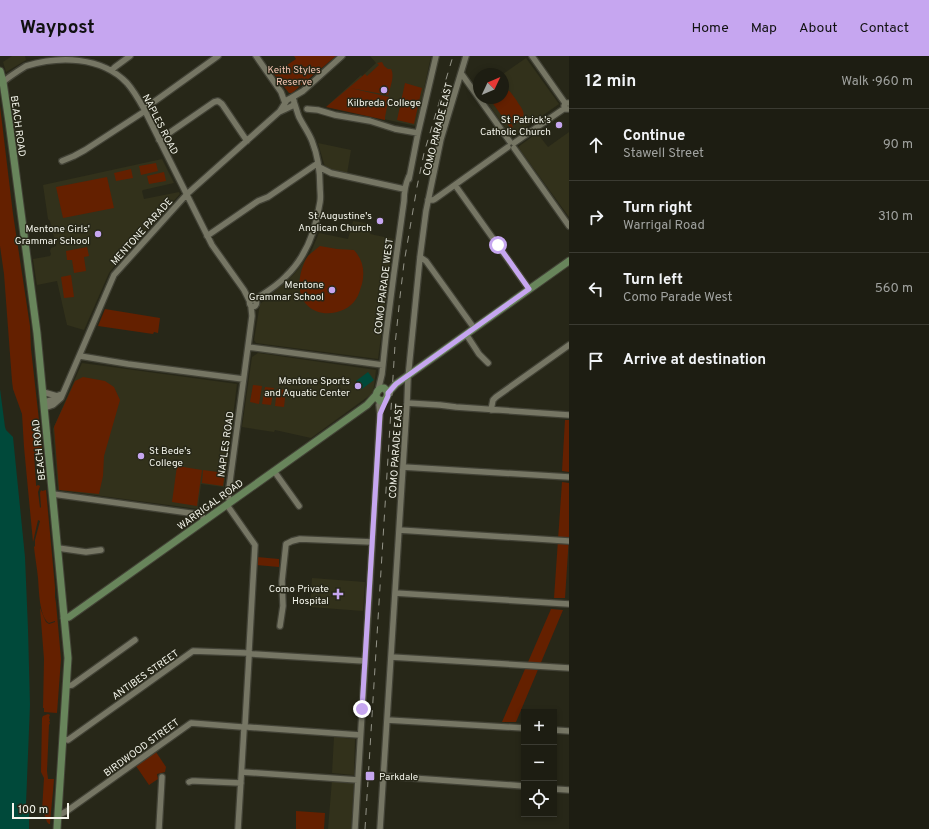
<!DOCTYPE html>
<meta charset="utf-8">
<style>
:root{--surface:#1d1d12;--page:#25261b;--text:#f1f3f6;--muted:#a0a29f;--line:#3b3b32;--accent:#c6a6f0}
body{margin:0;font-family:Overpass,sans-serif;background:var(--page);color:var(--text)}
.controls{position:absolute;right:12px;bottom:12px;display:grid;overflow:hidden;border-radius:0px;box-shadow:0 2px 6px #0003}
.controls button{width:36px;height:36px;display:grid;place-items:center;padding:0;border:0;border-bottom:1px solid var(--line);background:var(--surface);color:var(--text);font:20px sans-serif}
.compass{position:absolute;left:473px;top:12px;width:36px;height:36px;border-radius:50%;background:var(--surface);box-shadow:0 2px 6px #0003;rotate:46deg}
.scale{position:absolute;left:12px;bottom:10px;width:57px;box-sizing:border-box;padding-left:4px;border:2px solid #f4f5eb;border-top:0;font-size:11px;line-height:14px;white-space:nowrap;color:#f4f5eb;-webkit-text-stroke:3px #272718;paint-order:stroke}
.stop{position:absolute;width:12px;height:12px;margin:-9px;border:3px solid #c6a6f0;border-radius:50%;background:#fff}
.stop.end{background:#c6a6f0;border-color:#fff;box-shadow:0 1px 4px #0008}
.list{margin:0;padding:0;list-style:none}
h2{display:flex;justify-content:space-between;align-items:center;height:52px;margin:0;padding:0 16px;font-size:17px}
h2 small{font-size:13px;font-weight:400;color:var(--muted)}
.list li{display:grid;grid-template-columns:26px 1fr auto;gap:12px;align-items:center;box-sizing:border-box;height:72px;padding:0 16px;border-top:1px solid var(--line)}
.list b{display:block;font-size:15px;white-space:nowrap}
.list p{margin:0;font-size:13px;white-space:nowrap;color:var(--muted)}
.list em{font-size:13px;font-style:normal;color:var(--muted)}
.icon{flex:none;width:22px;height:22px;fill:none;stroke:currentColor;stroke-width:2;stroke-linecap:round;stroke-linejoin:round}
.map{position:relative;flex:none;width:569px;height:773px;overflow:hidden}
header{display:flex;align-items:center;gap:24px;box-sizing:border-box;height:56px;padding:0 20px;background:var(--accent);color:#111}
header strong{font-size:19px}
nav{display:flex;gap:22px;margin-inline-start:auto;font-size:14px}
main{display:flex}
aside{flex:1;background:var(--surface)}
.map>svg:first-child{display:block}
.built{fill:#32311b}
.green{fill:#642000}
.water{fill:#00493a}
.lines{fill:none;stroke-linecap:round;stroke-linejoin:round}
.minor-casing{stroke:#424236;stroke-width:8}
.major-casing{stroke:#424236;stroke-width:9}
.minor{stroke:#767664;stroke-width:5.5}
.major{stroke:#68855b;stroke-width:7}
.rail{stroke:#949488;stroke-width:1;stroke-dasharray:7 7;stroke-linecap:butt}
.route{stroke:#c6a6f0;stroke-width:5}
.poi-dot{fill:#c6a6f0;stroke:#272718;stroke-width:1.5}
.labels{text-anchor:middle;stroke-width:3;stroke-linejoin:round;paint-order:stroke}
.park-label{font-size:10px;fill:#f0c2b0;stroke:#272718}
.poi-label{font-size:10px;fill:#f4f5eb;stroke:#272718;text-anchor:end}
.street-label{font-size:10px;fill:#f4f5eb;stroke:#272718}
</style>
<header>
<strong>Waypost</strong>
<nav><a>Home</a><a>Map</a><a>About</a><a>Contact</a></nav>
</header>
<main>
<div class="map">
<svg width="569" height="773" viewBox="0 0 569 773">
<rect width="100%" height="100%" fill="#272718"/>
<!-- built -->
<path class="built" d="M12,0H25L26,4L6,16L3,6Z
M370,0H431L416,70L328,51V49L361,19L362,20L376,7Z
M526,2L559,48L512,81L484,42H503V18Z
M569,76V161L518,91L537,77L548,91Z
M318,87L351,94L347,118L325,111Z
M162,103L174,127L143,134L142,135L144,143L179,136L180,138L116,208L109,217L84,274L67,269L57,225L37,229L33,203L50,200L51,198L50,195L51,192L56,190L50,165L48,163L43,129Z
M353,165L372,168L370,178L394,183L378,303L256,287L254,284L260,248L288,224L295,217L311,196L319,177L348,183Z
M258,297L376,314L373,337L311,382L275,374L274,376L242,371L252,301Z
M82,307L237,328L224,431L201,428L198,453L58,434L53,373Z
M312,522L365,526L363,555L310,551Z
M334,681L355,683L354,719L332,717Z
M332,724L354,726L351,773H328Z"/>
<!-- green -->
<path class="green" d="M294,0H336L292,37H289L274,18L296,3Z
M382,6L384,10L388,13H391C395,20 390,32 388,39L350,32L389,41L385,61V64L326,51L365,18L367,20L379,9L377,7Z
M405,27L422,32L414,68L397,64Z
M503,32C510,33 513,40 517,45C518,48 521,50 522,53C527,62 519,68 511,67L513,71L511,73L489,42H503V34H504Z
M0,50L13,158L30,270L31,293L41,382L42,393L38,398H34L36,428V430L38,429L40,430L38,436L40,452L41,451L40,437L41,434L42,435L46,434L55,531V541L56,547L61,603L57,657L44,656V652H43L44,603L40,552L45,564L46,566L49,568L55,566V565L49,567C39,561 39,533 38,522C37,512 35,501 34,491L35,490V484L40,465L38,464L33,486L24,391L22,358L13,333L12,325L4,218L0,190Z
M156,107L158,115L141,119L139,110Z
M131,113L133,122L116,125L114,117Z
M164,116L166,125L149,128L147,120Z
M107,121L114,152L63,162L56,131Z
M320,190L337,193L354,194C363,204 365,215 362,228C360,233 359,239 356,243C347,258 320,263 307,249C295,237 299,213 308,200C312,196 316,193 320,190Z
M87,191L89,200L84,201L86,215L74,217L72,204H67L66,195Z
M71,219L74,241L64,242L61,221Z
M105,253L160,262L158,277L154,276L153,278L98,270Z
M83,321L105,325L114,331L120,344L104,400L103,420L99,438L59,434L54,371L75,325Z
M253,329L262,330L259,348L250,346Z
M265,331L274,332L271,349L262,348Z
M277,333L286,334L284,351L275,350Z
M565,364H569V416L562,415Z
M177,410L202,414L197,450L172,446Z
M203,414L225,417L223,430L202,427Z
M562,426L569,427V481L565,542H554Z
M257,501L279,503V511L256,509Z
M551,553L563,554L516,666H502Z
M48,658L50,659L49,661L50,665H49L50,667L49,669L47,715L48,723H54C53,738 51,753 50,768H49C45,765 46,758 42,755L44,722L41,716L42,662L43,660Z
M156,696L166,711L165,716L157,718L158,723L149,729L136,710Z
M296,755L325,757L324,773H296Z"/>
<!-- water -->
<path class="water" d="M368,316L374,324L362,333L356,325Z
M0,333L5,371L6,374L13,381L25,501L28,573L30,649L26,748L29,756V773H0Z"/>
<g class="lines">
<defs>
<path id="minor" d="M256,0L281,36L285,47
M532,0L565,47
M112,14L115,11L130,0
M461,17L510,86
M3,26C10,20 18,15 26,10C59,0 101,0 127,27C134,35 139,44 144,53L212,189L244,234L250,246
M569,47H565L564,50L566,53H569
M144,53L218,0
M307,53L318,54L335,59L370,65L395,73L418,77
M280,55L287,44L291,42L303,35L342,0
M159,84L214,46L218,45L222,48L247,85
M514,87L565,52
M514,92L569,170
M62,105L74,100L85,94L145,55
M319,111L331,117L404,133
M409,123L418,77L436,0
M455,129L529,233
M428,144H433L435,143L508,91
M207,180L258,145L268,141L318,107
M420,201L426,205L474,272
M249.5 247a3.5 3.5 0 1 1 7 0a3.5 3.5 0 1 1-7 0Z
M254,244C265,237 277,230 286,220C306,201 316,173 320,146C321,141 320,136 320,131C320,115 318,100 312,85C309,77 303,69 299,61C297,56 296,51 294,46
M466,278L479,298L488,307
M248,291L383,309
M80,300L128,308L243,323
M378,335L382,318L386,279L394,217L404,145C404,136 405,129 409,120
M43,336L57,340
M44,346L52,344L59,339L62,338
M407,347L440,349L456,351L569,359
M44,352L53,349L61,342L114,219L187,138L279,56L292,50L294,48V45L293,43L291,42
M491,354L493,344L496,341L569,289
M403,411L569,421
M274,415L299,450
M53,438L197,458H200L205,464
M230,446L228,440L252,260L251,250
M227,449L255,489L249,595
M399,474L569,485
M58,492L86,496L101,494
M395,537L569,548
M280,570L283,550L282,525L286,488L292,485L300,483L372,486
M252,598L365,605
M391,601L569,612
M66,630L72,629L135,584
M387,664L524,672
M245,669L249,600
M247,671L360,679
M554,674L569,675
M63,683L68,684L193,595L247,597
M242,716L358,724
M383,720L524,730
M189,726L192,725H195L241,727
M554,733L569,734
M58,758H61L67,755L191,667L242,671
M159,773L162,721
M238,773L244,673
M355,773L380,358L379,349L380,345
M380,773L407,347L408,322L420,201L426,155L441,83L466,0"/>
<path id="major" d="M0,15L3,26L9,66L37,277L68,602L57,773
M384,332C389,336 388,340 385,344L380,345L376,341C376,336 379,332 384,332Z
M388,337L396,328L569,205
M64,562L69,561L367,349L376,339"/>
</defs>
<!-- minor casing -->
<use href="#minor" class="minor-casing"/>
<!-- major casing -->
<use href="#major" class="major-casing"/>
<!-- minor -->
<use href="#minor" class="minor"/>
<!-- major -->
<use href="#major" class="major"/>
<!-- rail -->
<path class="rail" d="M365,773L395,289L400,241L404,207L417,131L424,97L453,0"/>
</g>
<g class="lines">
<!-- route -->
<path class="route" d="M362,653L380,358L388,340V337L396,328L529,233L498,189"/>
</g>
<!-- markers -->
<g class="poi-dot">
<circle cx="384" cy="34" r="4"/>
<circle cx="559" cy="69" r="4"/>
<circle cx="380" cy="165" r="4"/>
<circle cx="98" cy="178" r="4"/>
<circle cx="332" cy="234" r="4"/>
<circle cx="358" cy="330" r="4"/>
<circle cx="141" cy="400" r="4"/>
<path d="M336 532h4v4h4v4h-4v4h-4v-4h-4v-4h4z"/>
<rect x="365" y="715" width="10" height="10" rx="2"/>
</g>
<g class="labels">
<!-- park labels -->
<g class="park-label">
<text x="294" y="17">Keith Styles<tspan x="294" dy="12">Reserve</tspan></text>
</g>
<!-- poi labels -->
<g class="poi-label">
<text x="384" y="50" text-anchor="middle">Kilbreda College</text>
<text x="551" y="67">St Patrick's<tspan x="551" dy="12">Catholic Church</tspan></text>
<text x="372" y="163">St Augustine's<tspan x="372" dy="12">Anglican Church</tspan></text>
<text x="90" y="176">Mentone Girls'<tspan x="90" dy="12">Grammar School</tspan></text>
<text x="324" y="232">Mentone<tspan x="324" dy="12">Grammar School</tspan></text>
<text x="350" y="328">Mentone Sports<tspan x="350" dy="12">and Aquatic Center</tspan></text>
<text x="149" y="398" text-anchor="start">St Bede's<tspan x="149" dy="12">College</tspan></text>
<text x="329" y="536">Como Private<tspan x="329" dy="12">Hospital</tspan></text>
<text x="379" y="724" text-anchor="start">Parkdale</text>
</g>
<!-- street labels -->
<g class="street-label">
<text transform="translate(161 68) rotate(63)" y="4">NAPLES ROAD</text>
<text transform="translate(19 70) rotate(82)" y="4">BEACH ROAD</text>
<text transform="translate(437 73) rotate(-76)" y="4">COMO PARADE EAST</text>
<text transform="translate(141 175) rotate(-48)" y="4">MENTONE PARADE</text>
<text transform="translate(383 230) rotate(-83)" y="4">COMO PARADE WEST</text>
<text transform="translate(225 388) rotate(-82)" y="4">NAPLES ROAD</text>
<text transform="translate(38 394) rotate(-96)" y="4">BEACH ROAD</text>
<text transform="translate(395 395) rotate(-86)" y="4">COMO PARADE EAST</text>
<text transform="translate(210 448) rotate(-36)" y="4">WARRIGAL ROAD</text>
<text transform="translate(145 618) rotate(-35)" y="4">ANTIBES STREET</text>
<text transform="translate(141 691) rotate(-36)" y="4">BIRDWOOD STREET</text>
</g>
</g>
</svg>
<div class="controls">
<button>+</button>
<button>−</button>
<button><svg class="icon" aria-label="locate" viewBox="0 0 24 24"><circle cx="12" cy="12" r="6"/><path d="M12 2v4M12 18v4M2 12h4M18 12h4"/></svg></button>
</div>
<svg class="compass" viewBox="-18 -18 36 36"><path d="M0-13l5 13h-10z" fill="#e53935"/><path d="M0 13l5-13h-10z" fill="#a0a29f"/></svg>
<div class="scale">100 m</div>
<div class="stop" style="left:498px;top:189px"></div>
<div class="stop end" style="left:362px;top:653px"></div>
</div>
<aside>
<h2>12 min<small>Walk · 960 m</small></h2>
<ul class="list">
<li><svg class="icon" aria-label="ahead" viewBox="0 0 24 24"><path d="M12 20V5M6 11l6-6 6 6"/></svg><div><b>Continue</b><p>Stawell Street</p></div><em>90 m</em></li>
<li><svg class="icon" aria-label="right" viewBox="0 0 24 24"><path d="M7 20v-9h11M14 6l5 5-5 5"/></svg><div><b>Turn right</b><p>Warrigal Road</p></div><em>310 m</em></li>
<li><svg class="icon" aria-label="left" viewBox="0 0 24 24"><path d="M17 20v-9H6M10 6l-5 5 5 5"/></svg><div><b>Turn left</b><p>Como Parade West</p></div><em>560 m</em></li>
<li><svg class="icon" aria-label="arrive" viewBox="0 0 24 24"><path d="M6 21V4h12l-3 4 3 4H6"/></svg><div><b>Arrive at destination</b></div></li>
</ul>
</aside>
</main>
